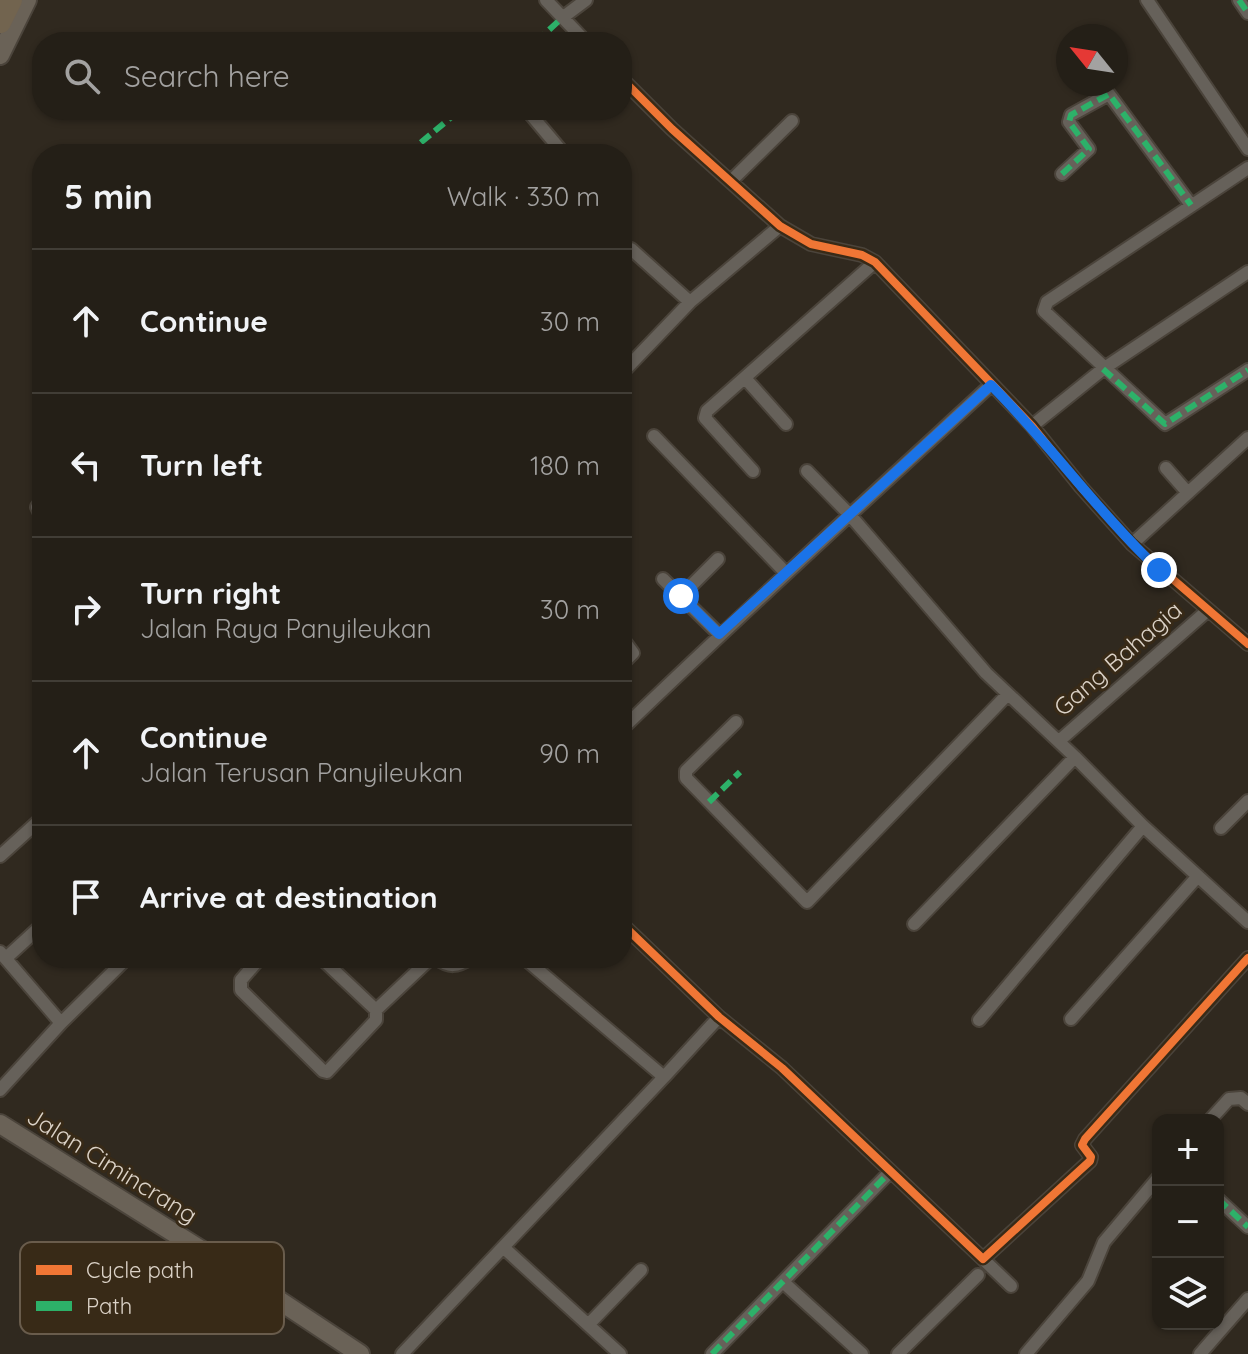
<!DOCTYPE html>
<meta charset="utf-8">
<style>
:root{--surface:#241f17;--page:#2c2720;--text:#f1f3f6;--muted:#a3a2a1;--line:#413d36}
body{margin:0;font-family:Quicksand,sans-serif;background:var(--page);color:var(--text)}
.controls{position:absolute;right:24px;bottom:24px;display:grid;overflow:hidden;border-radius:16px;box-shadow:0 2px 6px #0004}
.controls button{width:72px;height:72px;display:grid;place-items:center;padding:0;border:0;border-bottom:2px solid var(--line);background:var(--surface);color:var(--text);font:40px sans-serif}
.compass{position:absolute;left:1056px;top:24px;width:72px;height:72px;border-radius:50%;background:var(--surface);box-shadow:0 2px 6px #0004;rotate:300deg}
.stop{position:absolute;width:24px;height:24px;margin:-18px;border:6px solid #1a73e8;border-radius:50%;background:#fff}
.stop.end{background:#1a73e8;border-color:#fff;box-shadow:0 2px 8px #0008}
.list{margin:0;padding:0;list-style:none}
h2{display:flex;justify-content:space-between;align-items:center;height:104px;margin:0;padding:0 32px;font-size:34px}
h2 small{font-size:26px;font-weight:400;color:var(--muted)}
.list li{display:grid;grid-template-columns:52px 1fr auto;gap:24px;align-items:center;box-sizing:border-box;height:144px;padding:0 32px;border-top:2px solid var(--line)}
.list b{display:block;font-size:30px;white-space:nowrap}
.list p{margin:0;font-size:26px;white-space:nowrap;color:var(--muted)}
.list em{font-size:26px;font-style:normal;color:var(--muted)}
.icon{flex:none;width:44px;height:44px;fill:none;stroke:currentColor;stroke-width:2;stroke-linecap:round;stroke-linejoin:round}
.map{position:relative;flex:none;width:1248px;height:1354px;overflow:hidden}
.search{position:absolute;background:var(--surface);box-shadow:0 2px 6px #0004;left:32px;top:32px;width:600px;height:88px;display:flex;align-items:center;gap:20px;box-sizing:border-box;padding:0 28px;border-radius:32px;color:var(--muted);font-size:30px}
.panel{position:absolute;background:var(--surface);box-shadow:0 2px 6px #0004;left:32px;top:144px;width:600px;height:824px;border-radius:32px}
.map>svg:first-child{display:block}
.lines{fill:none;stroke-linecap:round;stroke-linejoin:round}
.street-casing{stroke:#4b443b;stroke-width:16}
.secondary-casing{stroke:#4b443b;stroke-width:22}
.highway-casing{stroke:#4b443b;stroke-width:26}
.street{stroke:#66615a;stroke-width:12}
.secondary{stroke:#6a6257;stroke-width:18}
.highway{stroke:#72644f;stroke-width:22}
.quiet{stroke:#2db169;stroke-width:6;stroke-dasharray:12 6;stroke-linecap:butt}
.cycleway-casing{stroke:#382a17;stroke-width:13}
.cycleway{stroke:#f07635;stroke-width:8}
.route{stroke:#1a73e8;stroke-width:10}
.labels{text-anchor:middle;stroke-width:6;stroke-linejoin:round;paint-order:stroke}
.street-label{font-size:24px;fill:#dbd2c7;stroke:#382a17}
.key{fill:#382a17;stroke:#695c4c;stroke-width:2}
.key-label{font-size:22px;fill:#dbd2c7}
</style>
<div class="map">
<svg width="1248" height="1354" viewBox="0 0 1248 1354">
<rect width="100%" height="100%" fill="#30291f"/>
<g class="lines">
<defs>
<path id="street" d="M546,0L586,42
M1147,0L1248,149
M1239,0L1248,13
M562,18L586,0
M622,79L672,129L780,226L811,244L862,255L875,262L1032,426L1081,487L1132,544L1248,644
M527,110L564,154
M1248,168L1047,302L1044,311L1165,424L1248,370
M1062,174L1089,149L1069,122L1071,115L1109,94L1191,205
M731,181L792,121
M631,249L690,302
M622,373L690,302L780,226
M745,378L786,424
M1032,426L1103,369L1248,272
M654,436L785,572
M1166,468L1188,493
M753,471L705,418L707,411L875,262
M807,471L850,515L986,673L1075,757L1143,826L1248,922
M42,500L37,507L42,518
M1132,544L1248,438
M663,579L719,634
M681,596L718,559
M622,638L633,653L622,664
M736,722L686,771V778L807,902L1008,694
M622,729C743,612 867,499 991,385
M1059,741L1207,611
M1221,828L1248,801
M0,856L42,818
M622,924L719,1017L782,1068L983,1259L1090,1161L1091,1157L1082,1145L1085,1139L1248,958
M914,924L1075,757
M0,952L61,1023
M6,958L42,925
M260,958L241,980V990L323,1071L327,1072L376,1020V1010L431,958
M321,958L376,1010
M436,958C449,968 457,967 471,958
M1071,1019L1198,876
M979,1020L1143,826
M664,1077L719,1017
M0,1090L61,1023L127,958
M1210,1120L1229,1099L1241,1098L1248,1104
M1218,1199L1248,1227
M504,1248L620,1354
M983,1259L1011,1286
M783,1282L862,1354
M588,1325L641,1270
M402,1354L664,1077L524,958
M712,1354L890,1172
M898,1354L978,1275
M1026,1354L1088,1281L1104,1242L1158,1178
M1200,1354L1248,1299"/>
<path id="secondary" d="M0,55L27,0
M0,1124L233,1270L360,1354"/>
<path id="highway" d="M0,22L11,0"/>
</defs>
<!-- street casing -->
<use href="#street" class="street-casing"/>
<!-- secondary casing -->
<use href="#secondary" class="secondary-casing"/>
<!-- highway casing -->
<use href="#highway" class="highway-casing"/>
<!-- street -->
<use href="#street" class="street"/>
<!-- secondary -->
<use href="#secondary" class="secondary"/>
<!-- highway -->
<use href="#highway" class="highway"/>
<!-- quiet -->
<path class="quiet" d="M1239,0L1248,13
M536,42L562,18
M407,154L460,110
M1062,174L1089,149L1069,122L1071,115L1109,94L1191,205
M1103,369L1165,424L1248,370
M709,802L740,772
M1218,1199L1248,1227
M712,1354L890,1172"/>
<defs>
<path id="cycleway" d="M622,79L672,129L780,226L811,244L862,255L875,262L1032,426L1081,487L1132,544L1248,644
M622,924L719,1017L782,1068L983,1259L1090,1161L1091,1157L1082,1145L1085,1139L1248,958"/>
</defs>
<!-- cycleway casing -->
<use href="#cycleway" class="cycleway-casing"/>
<!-- cycleway -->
<use href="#cycleway" class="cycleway"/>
</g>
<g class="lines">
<!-- route -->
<path class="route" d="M681,596L719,634L991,385C1050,444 1098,512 1159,570"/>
</g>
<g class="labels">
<!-- street labels -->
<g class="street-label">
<text transform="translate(1118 659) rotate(-41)" y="8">Gang Bahagia</text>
<text transform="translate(112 1166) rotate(32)" y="8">Jalan Cimincrang</text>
</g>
</g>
<!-- legend -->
<rect x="20" y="1242" width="264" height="92" rx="12" class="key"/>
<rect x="36" y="1265" width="36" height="10" fill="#f07635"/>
<rect x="36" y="1301" width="36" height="10" fill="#2db169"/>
<g class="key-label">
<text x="86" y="1278">Cycle path</text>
<text x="86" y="1314">Path</text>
</g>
</svg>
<div class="controls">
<button>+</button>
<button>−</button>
<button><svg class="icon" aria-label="layers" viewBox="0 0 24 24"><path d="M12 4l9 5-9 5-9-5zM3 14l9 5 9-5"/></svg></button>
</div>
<svg class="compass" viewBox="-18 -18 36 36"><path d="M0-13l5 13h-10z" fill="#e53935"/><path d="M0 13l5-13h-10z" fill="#a3a2a1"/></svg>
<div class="stop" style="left:681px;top:596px"></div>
<div class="stop end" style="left:1159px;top:570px"></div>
<div class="search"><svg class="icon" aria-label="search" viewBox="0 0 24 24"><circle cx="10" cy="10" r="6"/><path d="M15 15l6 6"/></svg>Search here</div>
<section class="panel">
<h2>5 min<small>Walk · 330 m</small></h2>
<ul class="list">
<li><svg class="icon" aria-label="ahead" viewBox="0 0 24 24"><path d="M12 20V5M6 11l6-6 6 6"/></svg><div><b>Continue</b></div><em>30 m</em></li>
<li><svg class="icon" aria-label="left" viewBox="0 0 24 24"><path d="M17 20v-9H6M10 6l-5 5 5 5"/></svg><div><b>Turn left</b></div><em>180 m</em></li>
<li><svg class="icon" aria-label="right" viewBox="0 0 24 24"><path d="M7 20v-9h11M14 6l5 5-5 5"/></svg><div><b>Turn right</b><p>Jalan Raya Panyileukan</p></div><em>30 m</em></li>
<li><svg class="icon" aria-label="ahead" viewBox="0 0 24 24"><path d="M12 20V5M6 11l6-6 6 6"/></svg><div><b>Continue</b><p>Jalan Terusan Panyileukan</p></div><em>90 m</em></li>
<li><svg class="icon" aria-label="arrive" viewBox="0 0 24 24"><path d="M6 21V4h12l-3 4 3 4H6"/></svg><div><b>Arrive at destination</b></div></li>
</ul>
</section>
</div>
